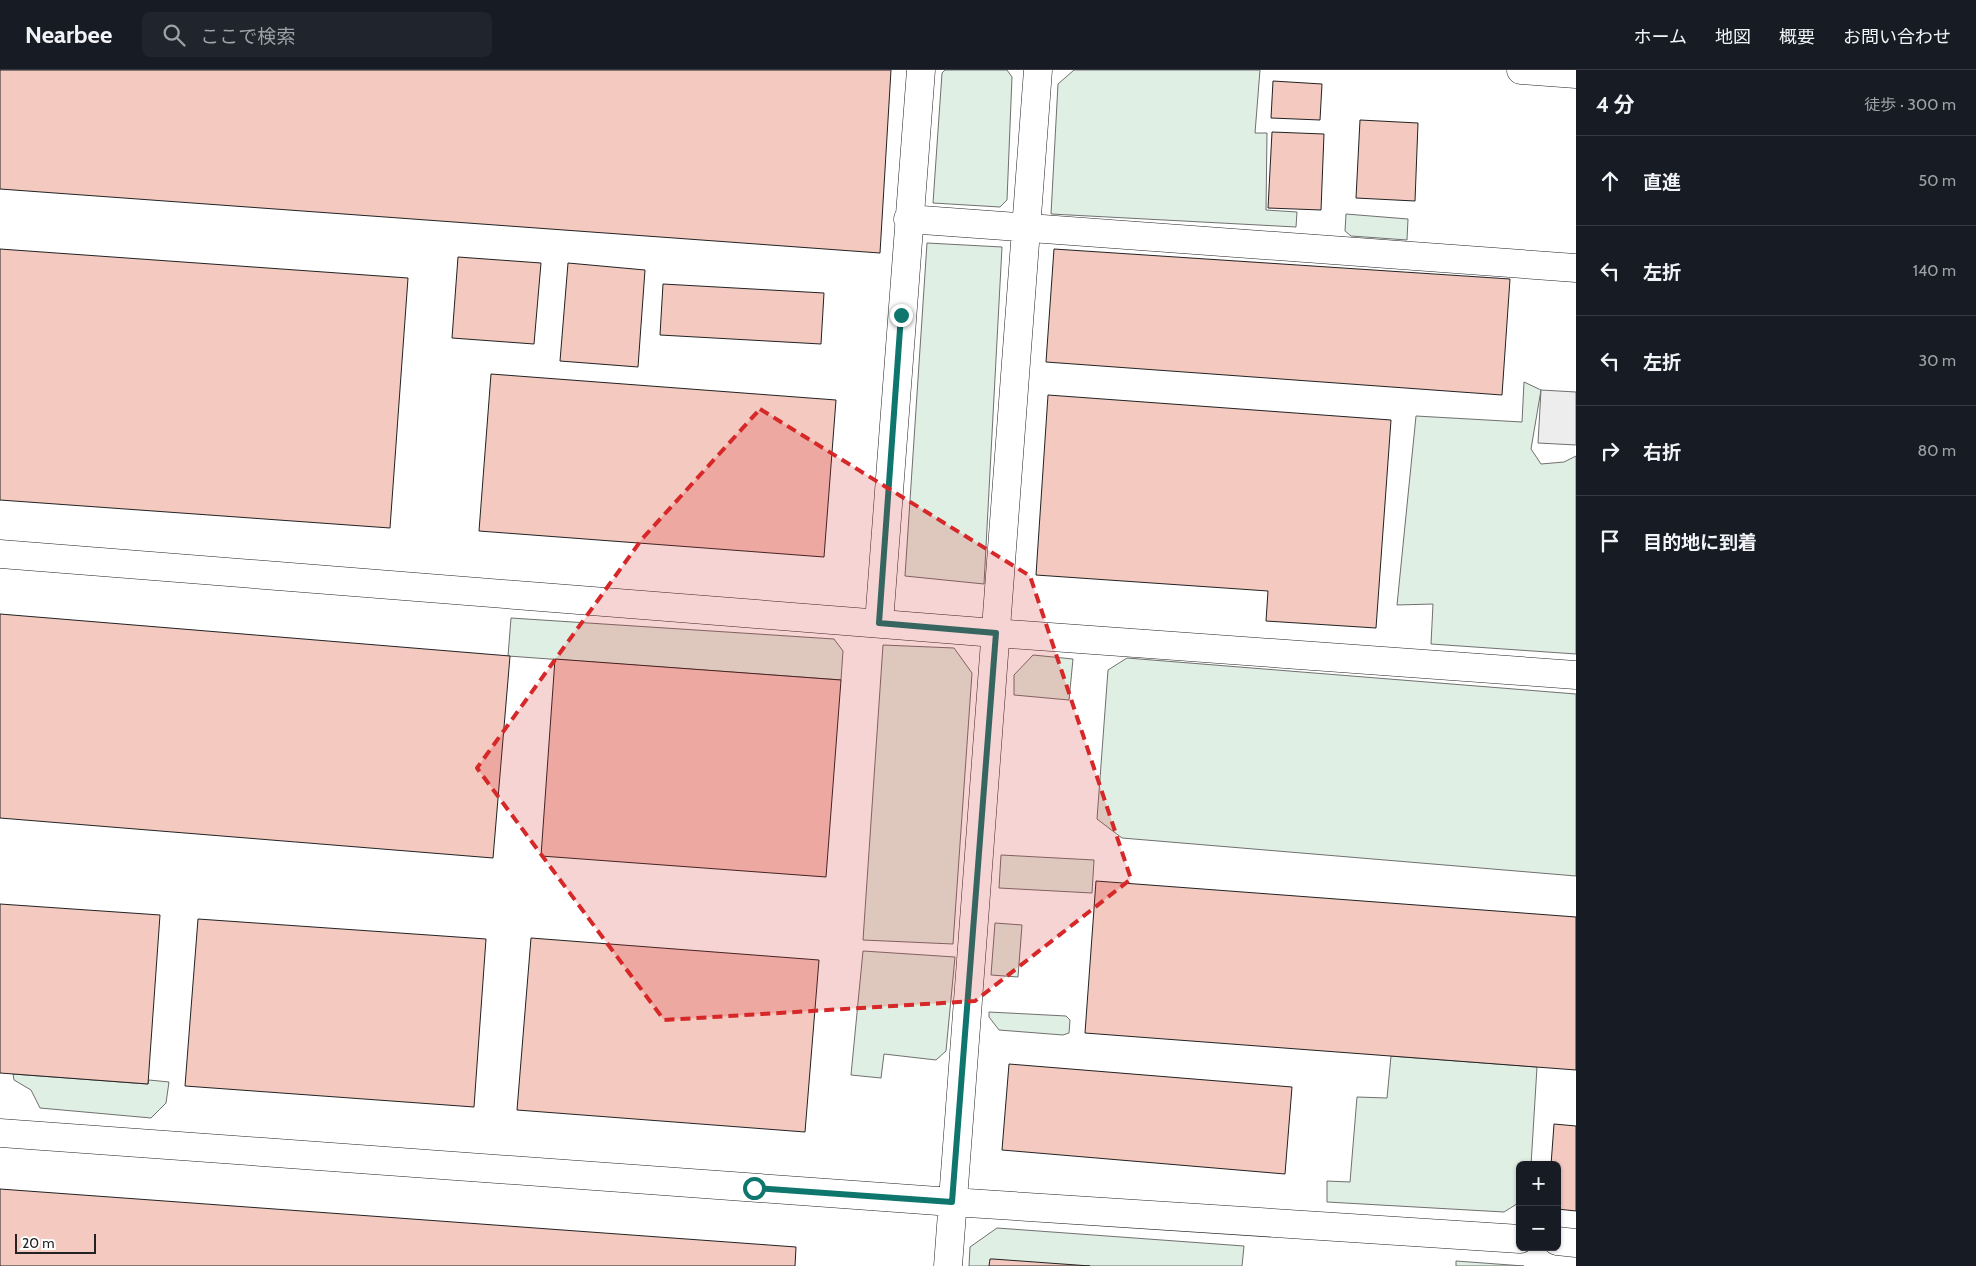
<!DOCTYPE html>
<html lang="ja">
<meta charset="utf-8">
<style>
:root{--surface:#171b24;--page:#20242c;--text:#f1f3f6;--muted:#9ea1a6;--line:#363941}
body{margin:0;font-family:Cabin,"Noto Sans JP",sans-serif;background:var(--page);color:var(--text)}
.controls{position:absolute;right:15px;bottom:15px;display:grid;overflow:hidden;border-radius:8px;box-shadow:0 1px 4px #0004}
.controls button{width:45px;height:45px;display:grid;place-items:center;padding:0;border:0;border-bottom:1px solid var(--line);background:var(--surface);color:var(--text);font:25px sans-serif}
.scale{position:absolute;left:15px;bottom:12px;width:81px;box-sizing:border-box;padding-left:5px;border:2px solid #222;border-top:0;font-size:14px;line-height:18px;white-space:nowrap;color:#222;-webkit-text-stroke:4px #fff;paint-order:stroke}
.stop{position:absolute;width:15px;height:15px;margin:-11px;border:4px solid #0f766e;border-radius:50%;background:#fff}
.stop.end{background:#0f766e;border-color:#fff;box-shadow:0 1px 5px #0008}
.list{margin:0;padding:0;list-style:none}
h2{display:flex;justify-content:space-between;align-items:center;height:65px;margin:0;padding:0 20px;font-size:21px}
h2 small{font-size:16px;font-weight:400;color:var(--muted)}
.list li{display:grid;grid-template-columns:32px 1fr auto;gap:15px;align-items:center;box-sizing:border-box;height:90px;padding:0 20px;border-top:1px solid var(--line)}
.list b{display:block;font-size:19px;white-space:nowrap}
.list em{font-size:16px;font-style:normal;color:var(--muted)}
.icon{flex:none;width:28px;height:28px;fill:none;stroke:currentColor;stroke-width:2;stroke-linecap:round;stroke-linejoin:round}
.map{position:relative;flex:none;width:1576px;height:1196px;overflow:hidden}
header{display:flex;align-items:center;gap:30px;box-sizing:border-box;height:70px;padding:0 25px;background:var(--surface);border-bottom:1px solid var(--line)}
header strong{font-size:24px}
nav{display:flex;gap:28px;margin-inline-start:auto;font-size:18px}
.search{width:350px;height:45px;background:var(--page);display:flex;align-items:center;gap:12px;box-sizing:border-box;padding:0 18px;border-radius:8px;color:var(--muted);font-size:19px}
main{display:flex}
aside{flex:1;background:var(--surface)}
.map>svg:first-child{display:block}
.green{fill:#e0efe3;stroke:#6f6f6f}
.parking{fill:#ededed;stroke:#6f6f6f}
.building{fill:#f3c9c0;stroke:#222}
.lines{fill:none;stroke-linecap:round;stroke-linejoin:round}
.minor-casing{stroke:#222;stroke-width:29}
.minor{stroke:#fff;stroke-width:28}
.route{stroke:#0f766e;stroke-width:6}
.marked{fill:#d62828;fill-opacity:0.2;stroke:#d62828;stroke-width:4;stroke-dasharray:10 6;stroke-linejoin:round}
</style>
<header>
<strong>Nearbee</strong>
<div class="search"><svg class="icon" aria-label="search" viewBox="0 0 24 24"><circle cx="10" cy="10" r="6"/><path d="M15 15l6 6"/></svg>ここで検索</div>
<nav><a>ホーム</a><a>地図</a><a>概要</a><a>お問い合わせ</a></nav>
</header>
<main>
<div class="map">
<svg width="1576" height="1196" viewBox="0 0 1576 1196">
<rect width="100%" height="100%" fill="#fff"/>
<!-- green -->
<path class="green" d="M945,0H1007L1012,7L1007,130L1000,137L933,133L942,3Z
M1074,0H1260L1255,63H1267L1266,140L1297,142L1296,157L1051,144L1058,14Z
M1346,144L1408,149L1407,170L1351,166L1345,161Z
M927,173L1002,177L984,514L905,506Z
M1524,312L1541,320L1531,379L1541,394L1564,392L1576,386V584L1431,574L1433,534L1397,535L1416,346L1522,352Z
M511,548L834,569L843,581L841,610L508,586Z
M883,575L954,578L972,603L953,874L863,870Z
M1033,585L1073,589L1069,630L1014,625V605Z
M1127,588L1576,624V806L1122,768L1097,749L1108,600Z
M1001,785L1094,790L1092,823L999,818Z
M995,853L1022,855L1018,907L991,905Z
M863,881L955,887L946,981L936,990L884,984L881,1008L851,1005Z
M989,942L1066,946L1070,950L1069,963L1063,965L999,960L989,947Z
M1391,986L1537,997L1531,1095H1520V1132L1504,1142L1327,1132V1111L1350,1112L1357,1027L1387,1028Z
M13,1004L148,1014L149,1010L169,1012L166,1033L151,1048L40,1038L31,1020L14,1010Z
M997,1158L1244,1176L1242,1196H969L970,1177Z
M1456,1191L1524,1196H1456Z"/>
<!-- parking -->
<path class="parking" d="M1541,320L1576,322V375L1538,373Z"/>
<!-- building -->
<path class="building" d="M0,0H891L880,183L0,119Z
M1273,11L1322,14L1320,50L1271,48Z
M1360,50L1418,53L1415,131L1356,128Z
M1272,62L1324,64L1321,140L1268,138Z
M0,179L408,208L390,458L0,430Z
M1054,179L1510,209L1502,325L1046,292Z
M458,187L541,193L534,274L452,268Z
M568,193L645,200L638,297L560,291Z
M663,214L824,223L821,274L660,265Z
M491,304L836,330L824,487L479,461Z
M1048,325L1391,350L1376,558L1266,551L1268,521L1036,505Z
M0,544L510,586L493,788L0,748Z
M555,589L841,610L826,807L541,786Z
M1096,811L1576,847V1000L1085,963Z
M0,834L160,845L148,1014L0,1003Z
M198,849L486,869L474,1037L185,1016Z
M531,868L819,890L805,1062L517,1040Z
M1009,994L1292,1017L1285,1104L1002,1080Z
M1554,1054L1576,1056V1141L1557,1139V1095H1551Z
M0,1119L796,1177L795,1196H0Z
M990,1189H993L1090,1196H989Z"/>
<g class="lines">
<defs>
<path id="minor" d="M1521,0L1576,4
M908,149L1576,198
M0,484L995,563L1576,605
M879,553L921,0
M0,1063L952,1132L1520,1169
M1557,1171L1576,1173
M948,1196L1038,0"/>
</defs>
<!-- minor casing -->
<use href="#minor" class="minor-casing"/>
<!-- minor -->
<use href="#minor" class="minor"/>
</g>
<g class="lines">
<!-- route -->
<path class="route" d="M754,1118L952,1132L996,563L879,553L901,245"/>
</g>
<!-- marked area -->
<path class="marked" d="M760,339L1030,506L1131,809L975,931L664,950L477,698L642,469Z"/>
</svg>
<div class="controls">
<button>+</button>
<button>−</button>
</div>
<div class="scale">20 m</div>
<div class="stop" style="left:754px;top:1118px"></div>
<div class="stop end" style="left:901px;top:245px"></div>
</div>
<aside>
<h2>4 分<small>徒歩 · 300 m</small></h2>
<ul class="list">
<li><svg class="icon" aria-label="ahead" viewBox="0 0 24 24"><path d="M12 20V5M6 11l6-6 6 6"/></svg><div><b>直進</b></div><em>50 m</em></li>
<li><svg class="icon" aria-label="left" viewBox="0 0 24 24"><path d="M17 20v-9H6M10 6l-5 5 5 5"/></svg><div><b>左折</b></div><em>140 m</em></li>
<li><svg class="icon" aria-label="left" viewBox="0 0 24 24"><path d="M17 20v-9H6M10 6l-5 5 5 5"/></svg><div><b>左折</b></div><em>30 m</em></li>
<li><svg class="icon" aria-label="right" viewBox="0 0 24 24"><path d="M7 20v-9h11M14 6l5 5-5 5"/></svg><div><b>右折</b></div><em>80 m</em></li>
<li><svg class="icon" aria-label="arrive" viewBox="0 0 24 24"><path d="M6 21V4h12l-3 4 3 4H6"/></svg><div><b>目的地に到着</b></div></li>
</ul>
</aside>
</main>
